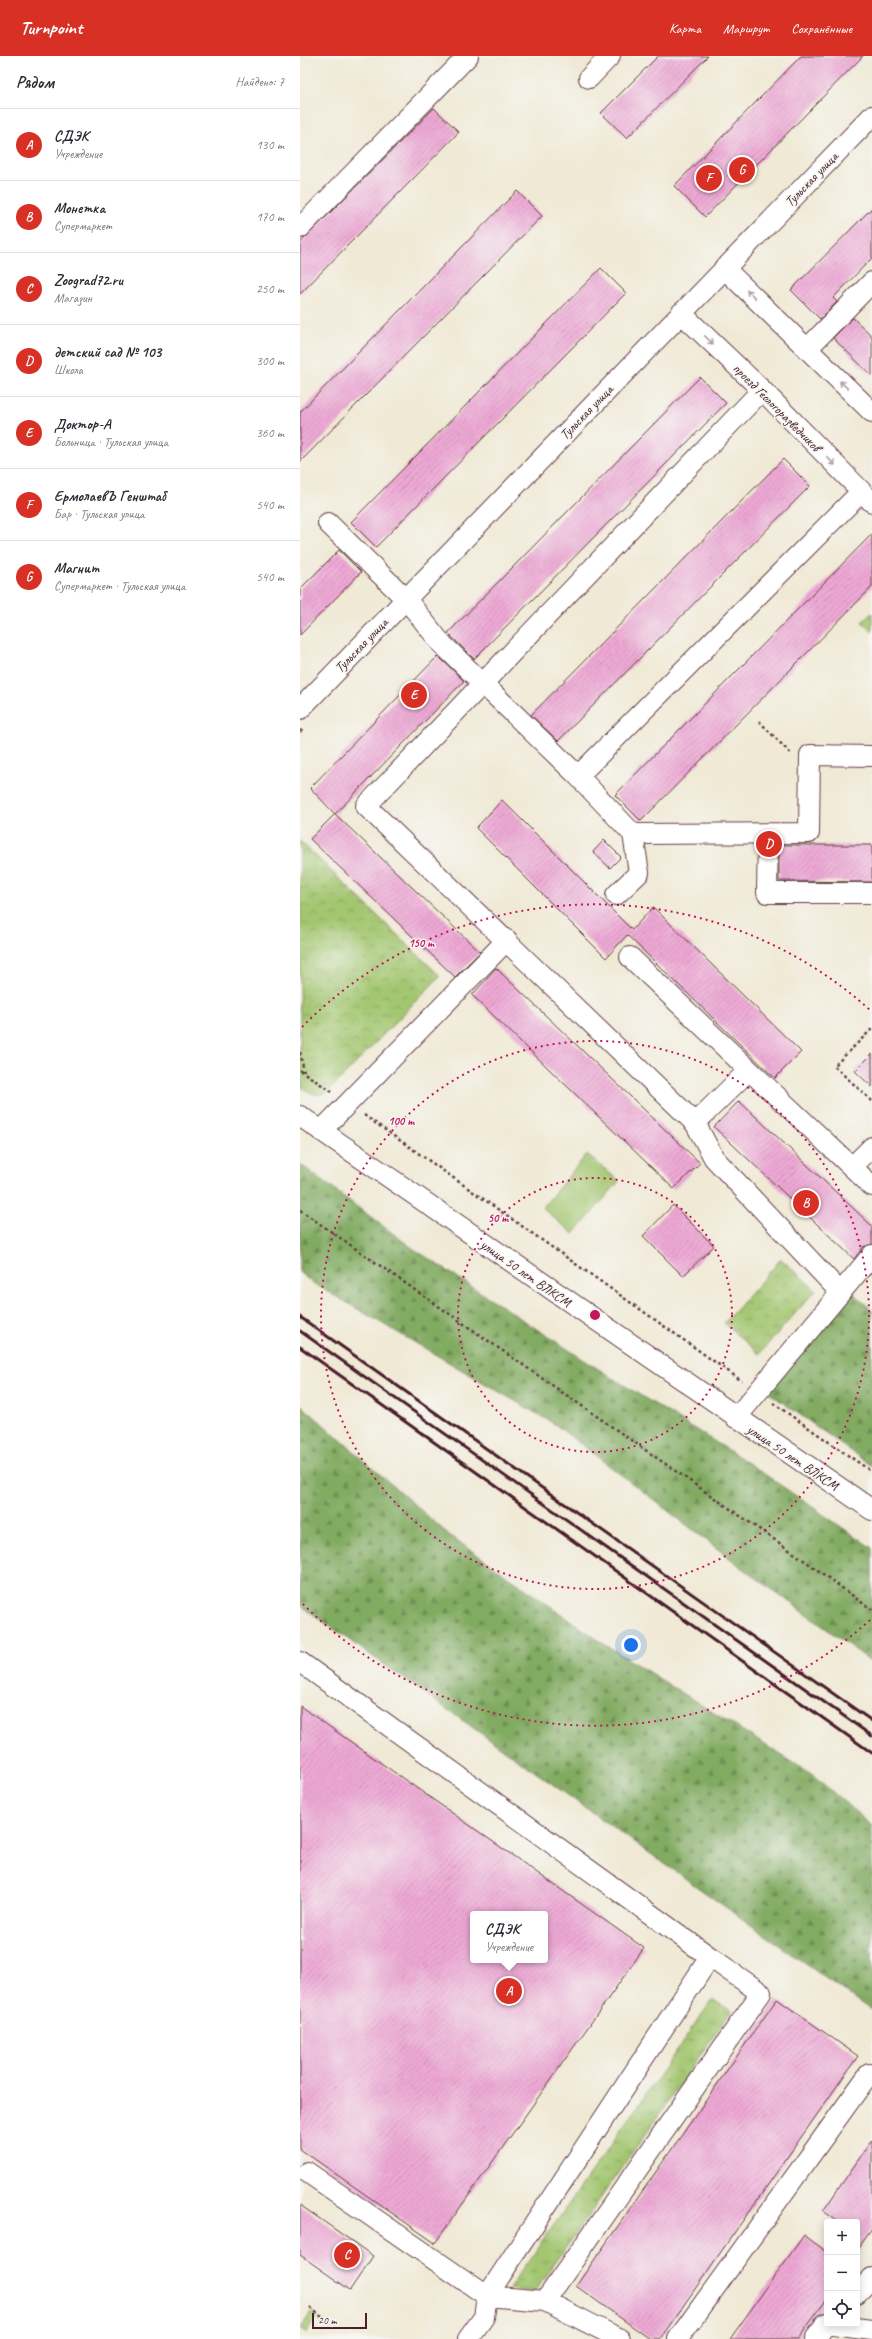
<!DOCTYPE html>
<html lang="ru">
<meta charset="utf-8">
<style>
:root{--surface:#fff;--page:#f2f2f3;--text:#2b2b33;--muted:#7c7c81;--line:#e1e1e2;--accent:#d93025}
body{margin:0;font-family:Caveat,sans-serif;background:var(--page);color:var(--text)}
.controls{position:absolute;right:12px;bottom:12px;display:grid;overflow:hidden;border-radius:4px;box-shadow:0 2px 10px #0003}
.controls button{width:36px;height:36px;display:grid;place-items:center;padding:0;border:0;border-bottom:1px solid var(--line);background:var(--surface);color:var(--text);font:20px sans-serif}
.scale{position:absolute;left:12px;bottom:10px;width:55px;box-sizing:border-box;padding-left:4px;border:2px solid #4a1f2b;border-top:0;font-size:11px;line-height:14px;white-space:nowrap;color:#4a1f2b;-webkit-text-stroke:3px #f6f6f2;paint-order:stroke}
.you{position:absolute;left:331px;top:1589px;width:14px;height:14px;margin:-10px;border:3px solid #fff;border-radius:50%;background:#1a73e8;box-shadow:0 0 0 6px #1a73e833}
.badge{display:grid;place-items:center;width:26px;height:26px;border-radius:50%;background:var(--accent);color:#fff;font-size:13px;font-weight:700}
.pin{position:absolute;translate:-50% -50%;border:2px solid #fff;box-shadow:0 1px 4px #0006}
.popup{position:absolute;left:170px;top:1855px;width:78px;height:52px;box-sizing:border-box;display:grid;place-content:center;border-radius:4px;background:var(--surface);filter:drop-shadow(0 1px 3px #0005);font-size:13px;white-space:nowrap;color:var(--muted)}
.popup b{font-size:15px;color:var(--text)}
.popup::after{content:'';position:absolute;left:50%;top:100%;margin-left:-8px;border:8px solid transparent;border-top-color:var(--surface)}
.list{margin:0;padding:0;list-style:none}
h2{display:flex;justify-content:space-between;align-items:center;height:52px;margin:0;padding:0 16px;font-size:17px}
h2 small{font-size:13px;font-weight:400;color:var(--muted)}
.list li{display:grid;grid-template-columns:26px 1fr auto;gap:12px;align-items:center;box-sizing:border-box;height:72px;padding:0 16px;border-top:1px solid var(--line)}
.list b{display:block;font-size:15px;white-space:nowrap}
.list p{margin:0;font-size:13px;white-space:nowrap;color:var(--muted)}
.list em{font-size:13px;font-style:normal;color:var(--muted)}
.icon{flex:none;width:22px;height:22px;fill:none;stroke:currentColor;stroke-width:2;stroke-linecap:round;stroke-linejoin:round}
.map{position:relative;flex:none;width:572px;height:2283px;overflow:hidden}
header{display:flex;align-items:center;gap:24px;box-sizing:border-box;height:56px;padding:0 20px;background:var(--accent);color:#fff}
header strong{font-size:19px}
nav{display:flex;gap:22px;margin-inline-start:auto;font-size:14px}
main{display:flex}
aside{flex:1;background:var(--surface)}
.map>svg:first-child{display:block}
.grass{fill:url(#grass-tufts);stroke:#76724e}
.forest{fill:url(#forest-firs);stroke:#666546}
.park{fill:url(#park-crowns);stroke:#76724e}
.pitch{fill:#a3c670;stroke:#76724e}
.building{fill:url(#building-hatch);fill-rule:evenodd}
.lines{fill:none;stroke-linecap:round;stroke-linejoin:round}
.minor-casing{stroke:#633d44;stroke-width:22}
.path{stroke:#633d44;stroke-width:2.5;stroke-dasharray:3 3;stroke-linecap:butt}
.minor{stroke:#fff;stroke-width:20}
.rail{stroke:#4a1f2b;stroke-width:3}
.oneway{stroke:#ae9aa0}
.ring{fill:none;stroke:#c2185b;stroke-width:2;stroke-dasharray:2 4}
.labels{text-anchor:middle;stroke-width:3;stroke-linejoin:round;paint-order:stroke}
.street-label{font-size:14px;fill:#4a1f2b;stroke:#f6f6f2}
.centre{fill:#c2185b;stroke:#f6f6f2;stroke-width:2}
.ring-label{font-size:12px;text-anchor:middle;font-weight:bold;fill:#c2185b;stroke:#f6f6f2;stroke-width:3;stroke-linejoin:round;paint-order:stroke}
</style>
<header>
<strong>Turnpoint</strong>
<nav><a>Карта</a><a>Маршрут</a><a>Сохранённые</a></nav>
</header>
<main>
<aside>
<h2>Рядом<small>Найдено: 7</small></h2>
<ul class="list">
<li><span class="badge">A</span><div><b>СДЭК</b><p>Учреждение</p></div><em>130 m</em></li>
<li><span class="badge">B</span><div><b>Монетка</b><p>Супермаркет</p></div><em>170 m</em></li>
<li><span class="badge">C</span><div><b>Zoograd72.ru</b><p>Магазин</p></div><em>250 m</em></li>
<li><span class="badge">D</span><div><b>детский сад № 103</b><p>Школа</p></div><em>300 m</em></li>
<li><span class="badge">E</span><div><b>Доктор-А</b><p>Больница · Тульская улица</p></div><em>360 m</em></li>
<li><span class="badge">F</span><div><b>ЕрмолаевЪ Генштаб</b><p>Бар · Тульская улица</p></div><em>540 m</em></li>
<li><span class="badge">G</span><div><b>Магнит</b><p>Супермаркет · Тульская улица</p></div><em>540 m</em></li>
</ul>
</aside>
<div class="map">
<svg width="572" height="2283" viewBox="0 0 572 2283">
<defs>
<pattern id="grass-tufts" width="24" height="20" patternUnits="userSpaceOnUse"><rect width="24" height="20" fill="#a3c670"/><path d="M3 7l-1-3M5 7V3M7 7l1-3M15 17l-1-3M17 17v-4M19 17l1-3" fill="none" stroke="#87a05c"/></pattern>
<pattern id="forest-firs" width="22" height="20" patternUnits="userSpaceOnUse"><rect width="22" height="20" fill="#82ab62"/><path d="M5 1l3.5 6h-7zM16 11l3.5 6h-7z" fill="#6c8b51"/></pattern>
<pattern id="park-crowns" width="20" height="18" patternUnits="userSpaceOnUse"><rect width="20" height="18" fill="#a3c670"/><path d="M2 6a3 3 0 1 1 6 0M12 15a3 3 0 1 1 6 0" fill="none" stroke="#87a05c"/></pattern>
<pattern id="building-hatch" width="6" height="6" patternUnits="userSpaceOnUse"><rect width="6" height="6" fill="#eea9d5"/><path d="M-1 1l2-2M0 6l6-6M5 7l2-2" fill="none" stroke="#c389ad"/></pattern>
</defs>
<rect width="100%" height="100%" fill="#f6f6f2"/>
<filter id="ink" filterUnits="userSpaceOnUse"><feTurbulence type="fractalNoise" baseFrequency=".025" numOctaves="2"/><feDisplacementMap in="SourceGraphic" scale="8" xChannelSelector="R" yChannelSelector="G"/><feConvolveMatrix kernelMatrix="1 2 1 2 8 2 1 2 1" color-interpolation-filters="sRGB"/></filter>
<filter id="wash" filterUnits="userSpaceOnUse"><feTurbulence type="fractalNoise" baseFrequency=".012" numOctaves="4" result="noise"/><feDisplacementMap in="SourceGraphic" scale="16" xChannelSelector="R" yChannelSelector="G"/><feGaussianBlur stdDeviation="0.9" result="paint"/><feColorMatrix in="noise" values="0 0 0 0 0 0 0 0 0 0 0 0 0 0 0 0 0 1.4 0 .05"/><feComposite in="paint" operator="in"/></filter>
<g filter="url(#wash)">
<rect width="100%" height="100%" fill="#f0e9d5"/>
<!-- grass -->
<path class="grass" d="M572,557V576L562,566Z
M413,1943L431,1955L235,2236L209,2233Z
M12,2256L18,2260L6,2277L0,2272Z"/>
<!-- forest -->
<path class="forest" d="M0,1108L111,1191L292,1309L441,1402L572,1492V1606L440,1510L256,1369L13,1227L0,1217Z
M551,1235L572,1254V1410L468,1336Z
M0,1348L148,1478L301,1586L513,1719L572,1770V1955L0,1549Z"/>
<!-- park -->
<path class="park" d="M0,785L140,920L30,1034C19,1043 10,1037 0,1030Z
M481,1203L516,1234L459,1298L424,1267Z"/>
<!-- pitch -->
<path class="pitch" d="M287,1098L319,1125L274,1178L242,1152Z"/>
<g id="blocks">
<!-- building -->
<path class="building" d="M358,0H408L327,82L301,57Z
M501,0H563L405,161L374,130Z
M134,52L159,76L0,238V187Z
M217,135L242,160L0,406V356Z
M572,152V202L533,242L537,246L520,263L491,234Z
M301,212L326,237L76,491L51,466Z
M553,262L572,280V320L533,282Z
M400,321L426,347L174,603L148,577Z
M483,403L510,430L258,685L231,659Z
M572,478V531L341,765L315,739Z
M39,494L61,516L0,579V533Z
M138,600L164,625L35,758L180,896L155,921L10,783L35,758L10,732Z
M202,744L332,874L353,851L501,996L475,1022L327,879L306,902L176,772Z
M304,784L321,801L310,812L293,796Z
M479,789H572V826L479,825Z
M196,912L400,1107L374,1133L172,939Z
M572,998V1031L555,1015Z
M439,1045L572,1170V1188L563,1191L554,1203L414,1071Z
M373,1149L414,1190L383,1220L343,1180Z
M0,1650L344,1892L135,2187L0,2093ZM173,1858H245V1904H173Z
M477,1943L558,2000L360,2283H350L276,2230Z
M572,2084V2173L557,2194V2166H539L523,2155Z
M0,2149L73,2200L50,2234L0,2199Z
M504,2179L527,2196V2243L498,2283H430Z"/>
</g>
</g>
<g filter="url(#ink)">
<use href="#blocks" fill-opacity="0" stroke="#633d44" stroke-width="1"/>
<g class="lines">
<defs>
<path id="minor" d="M289,22L310,0
M0,172L168,0
M424,212L572,356
M381,257L462,334L572,446
M507,293L572,226
M462,334L66,750L395,1067L414,1102L540,1236
M28,467L106,543L141,587L278,720L333,778L509,777L510,699L572,700
M0,653L572,60
M278,720L561,436
M468,778L467,837H572
M316,839L339,817L333,778
M330,901L449,1014
M0,1060L572,1454
M395,1067L449,1014L572,1130
M21,1075L207,884
M552,1111L572,1091
M436,1362L572,1199
M0,1606L410,1901L187,2240L184,2261L168,2283
M7,2116L187,2240L245,2245L320,2283
M557,2237L572,2222
M245,2245L461,1937L410,1901
M525,2268L572,2274
M378,2283L569,2018
M515,2283L527,2267"/>
</defs>
<!-- minor casing -->
<use href="#minor" class="minor-casing"/>
<!-- path -->
<path class="path" d="M459,665L491,698
M0,676L4,672
M572,973L534,1010L572,1045
M0,996L4,1016
M0,1014L32,1036
M64,1059L442,1325
M0,1154L508,1507L572,1554
M473,1347L572,1416
M10,2252L22,2261L23,2268"/>
<!-- minor -->
<use href="#minor" class="minor"/>
<!-- rail -->
<path class="rail" d="M0,1261L572,1665
M0,1275L572,1680
M0,1291L572,1697"/>
</g>
<!-- one-way arrows -->
<defs><path id="oneway-shaft" d="M-6 0H5M1.5-3L5.5 0L1.5 3" fill="none" stroke-width="1.6" stroke-linecap="round" stroke-linejoin="round"/></defs>
<g class="oneway">
<use href="#oneway-shaft" transform="translate(451 238) rotate(-136)"/>
<use href="#oneway-shaft" transform="translate(409 284) rotate(44)"/>
<use href="#oneway-shaft" transform="translate(544 329) rotate(-136)"/>
<use href="#oneway-shaft" transform="translate(531 405) rotate(46)"/>
</g>
</g>
<!-- distance rings -->
<g class="ring">
<circle cx="295" cy="1259" r="137"/>
<circle cx="295" cy="1259" r="274"/>
<path d="M570 1564A411 411 0 0 1 2 1547M2 971A411 411 0 0 1 570 954"/>
</g>
<g class="labels">
<!-- street labels -->
<g class="street-label">
<text transform="translate(511 123) rotate(-46)" y="5">Тульская улица</text>
<text transform="translate(477 351) rotate(45)" y="5">проезд Геологоразведчиков</text>
<text transform="translate(286 356) rotate(-46)" y="5">Тульская улица</text>
<text transform="translate(61 589) rotate(-46)" y="5">Тульская улица</text>
<text transform="translate(226 1217) rotate(35)" y="5">улица 50 лет ВЛКСМ</text>
<text transform="translate(493 1401) rotate(34)" y="5">улица 50 лет ВЛКСМ</text>
</g>
</g>
<circle cx="295" cy="1259" r="6" class="centre"/>
<g class="ring-label">
<text x="121" y="891">150 m</text>
<text x="101" y="1069">100 m</text>
<text x="198" y="1166">50 m</text>
</g>
</svg>
<div class="controls">
<button>+</button>
<button>−</button>
<button><svg class="icon" aria-label="locate" viewBox="0 0 24 24"><circle cx="12" cy="12" r="6"/><path d="M12 2v4M12 18v4M2 12h4M18 12h4"/></svg></button>
</div>
<div class="scale">20 m</div>
<div class="you"></div>
<div class="pin badge" style="left:209px;top:1935px">A</div>
<div class="popup"><b>СДЭК</b>Учреждение</div>
<div class="pin badge" style="left:506px;top:1147px">B</div>
<div class="pin badge" style="left:47px;top:2199px">C</div>
<div class="pin badge" style="left:469px;top:788px">D</div>
<div class="pin badge" style="left:114px;top:639px">E</div>
<div class="pin badge" style="left:409px;top:122px">F</div>
<div class="pin badge" style="left:442px;top:114px">G</div>
</div>
</main>
